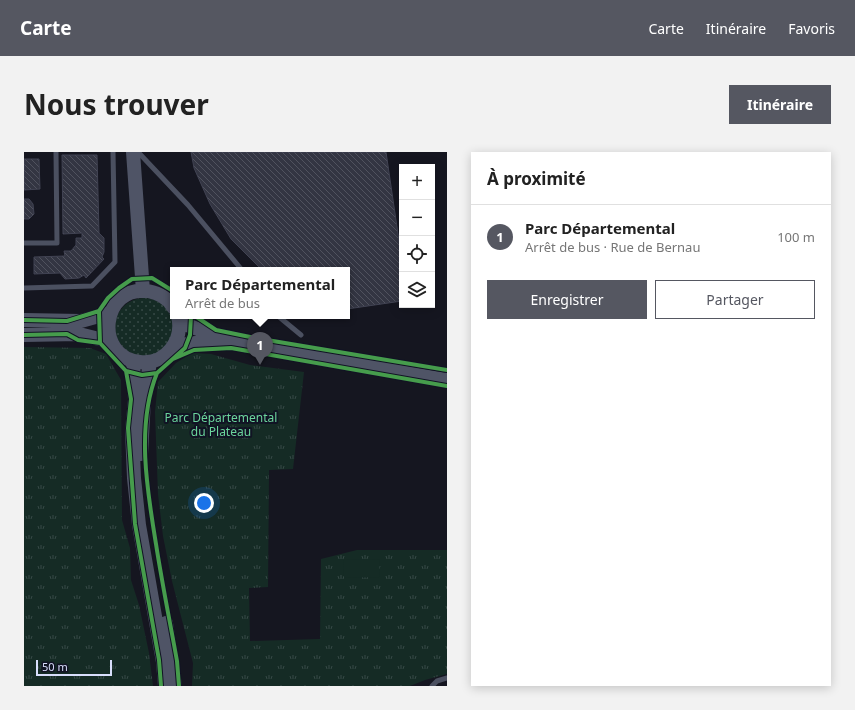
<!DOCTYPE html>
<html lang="fr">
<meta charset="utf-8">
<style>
:root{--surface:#fff;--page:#f2f2f2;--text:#222;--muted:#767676;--line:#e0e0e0;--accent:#555761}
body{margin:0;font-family:"Noto Sans",sans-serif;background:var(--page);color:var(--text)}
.controls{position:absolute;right:12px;top:12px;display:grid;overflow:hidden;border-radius:0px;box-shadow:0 2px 10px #0003}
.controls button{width:36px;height:36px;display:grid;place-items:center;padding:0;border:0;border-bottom:1px solid var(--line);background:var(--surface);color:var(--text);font:20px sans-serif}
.scale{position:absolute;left:12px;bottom:10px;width:76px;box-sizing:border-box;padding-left:4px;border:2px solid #d8defb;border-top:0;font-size:11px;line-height:14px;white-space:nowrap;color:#d8defb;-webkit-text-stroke:3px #111324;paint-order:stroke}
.you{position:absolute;left:180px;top:351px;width:14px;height:14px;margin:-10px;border:3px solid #fff;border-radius:50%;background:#1a73e8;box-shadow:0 0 0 6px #1a73e833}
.badge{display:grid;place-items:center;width:26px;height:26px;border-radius:50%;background:var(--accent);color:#fff;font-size:13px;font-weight:700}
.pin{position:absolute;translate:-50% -33px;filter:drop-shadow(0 1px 2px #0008)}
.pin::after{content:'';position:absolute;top:21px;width:14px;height:12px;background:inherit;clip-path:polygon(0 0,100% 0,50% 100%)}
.popup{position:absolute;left:146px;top:115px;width:180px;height:52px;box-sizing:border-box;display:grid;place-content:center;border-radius:0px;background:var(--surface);filter:drop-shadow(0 1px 3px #0005);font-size:13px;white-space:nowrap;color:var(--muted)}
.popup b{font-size:15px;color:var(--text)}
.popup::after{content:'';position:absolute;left:50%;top:100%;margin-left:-8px;border:8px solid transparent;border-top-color:var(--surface)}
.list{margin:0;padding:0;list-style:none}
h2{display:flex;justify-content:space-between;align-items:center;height:52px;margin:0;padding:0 16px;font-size:17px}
h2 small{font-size:13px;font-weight:400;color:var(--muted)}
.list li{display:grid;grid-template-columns:26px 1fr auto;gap:12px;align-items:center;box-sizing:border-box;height:64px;padding:0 16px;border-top:1px solid var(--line)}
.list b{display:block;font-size:15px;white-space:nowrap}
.list p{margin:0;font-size:13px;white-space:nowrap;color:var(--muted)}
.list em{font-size:13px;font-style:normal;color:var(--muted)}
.actions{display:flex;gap:8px;padding:12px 16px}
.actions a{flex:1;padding:9px 0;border:1px solid var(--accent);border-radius:0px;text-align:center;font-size:14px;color:var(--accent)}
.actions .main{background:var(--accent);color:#fff}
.icon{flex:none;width:22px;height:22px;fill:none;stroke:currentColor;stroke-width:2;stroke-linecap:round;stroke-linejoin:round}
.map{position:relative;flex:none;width:423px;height:534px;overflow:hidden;border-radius:0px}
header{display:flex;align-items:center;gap:24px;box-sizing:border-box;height:56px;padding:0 20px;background:var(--accent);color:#fff}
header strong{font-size:19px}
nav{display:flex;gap:22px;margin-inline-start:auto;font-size:14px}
.intro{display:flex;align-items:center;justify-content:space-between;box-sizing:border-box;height:96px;padding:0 24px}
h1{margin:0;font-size:28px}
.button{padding:10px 18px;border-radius:0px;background:var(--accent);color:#fff;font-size:14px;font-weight:700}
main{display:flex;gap:24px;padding:0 24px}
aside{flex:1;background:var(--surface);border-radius:0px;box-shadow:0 2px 10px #0003}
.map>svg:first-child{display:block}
.grass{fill:url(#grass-dots)}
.park{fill:url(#park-tufts)}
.pitch{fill:#152b25}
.building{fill:url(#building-back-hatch);stroke:#414353}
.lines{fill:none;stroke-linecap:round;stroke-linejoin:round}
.lane{stroke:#4b5060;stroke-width:5}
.secondary{stroke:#4f5466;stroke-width:14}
.cycleway-casing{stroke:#111324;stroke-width:6}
.cycleway{stroke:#469c4c;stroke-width:4}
.labels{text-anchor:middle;stroke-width:4;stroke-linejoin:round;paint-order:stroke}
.park-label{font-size:12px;fill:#6bd59c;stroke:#111324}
</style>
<header>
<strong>Carte</strong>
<nav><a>Carte</a><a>Itinéraire</a><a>Favoris</a></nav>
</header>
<div class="intro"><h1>Nous trouver</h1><a class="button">Itinéraire</a></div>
<main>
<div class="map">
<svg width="423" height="534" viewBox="0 0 423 534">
<defs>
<pattern id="grass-dots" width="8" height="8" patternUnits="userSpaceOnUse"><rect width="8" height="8" fill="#152b25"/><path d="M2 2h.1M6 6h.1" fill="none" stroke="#364946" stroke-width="1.8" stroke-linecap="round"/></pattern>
<pattern id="park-tufts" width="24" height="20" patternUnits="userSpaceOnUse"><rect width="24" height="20" fill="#152b25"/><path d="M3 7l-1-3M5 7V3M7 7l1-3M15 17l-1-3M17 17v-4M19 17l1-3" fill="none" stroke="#364946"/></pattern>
<pattern id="building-back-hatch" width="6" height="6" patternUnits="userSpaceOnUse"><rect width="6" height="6" fill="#333542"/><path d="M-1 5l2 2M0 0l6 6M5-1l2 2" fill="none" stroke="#50525e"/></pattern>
</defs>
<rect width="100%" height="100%" fill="#151620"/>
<!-- grass -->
<path class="grass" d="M91 175a29 29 0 1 1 58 0a29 29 0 1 1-58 0Z"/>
<!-- park -->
<path class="park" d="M0,195L66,196L82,202L97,228L98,368L106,396L107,428L115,453L125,501L129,534H0Z
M168,201L187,202L226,213L280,220L269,317L245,318L244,435L225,436L226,489L296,487L297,407L333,398H423V522L401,528L386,534H168L169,511L148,429L139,384L134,342L131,260L134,230L152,211Z"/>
<!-- pitch -->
<path class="pitch" d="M355,407L356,425L320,426L319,408Z"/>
<!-- building -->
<path class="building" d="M167,0H362L378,109V149L323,157V118H238L207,87L186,52L170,16Z
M38,3H73L75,81L80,86V100L78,105L80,107L62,126L60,123L55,126L41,127L36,121L10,122V105L41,104L40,99H47L52,93V86H58V81L39,82Z
M0,7H15L16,37L0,38Z
M0,47H5L9,52L10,62L5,67H0Z"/>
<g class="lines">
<!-- lane -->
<path class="lane" d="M114,0L164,53L218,118
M0,91H33L32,0
M0,136L68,134L91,110L89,0
M254,164L277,183
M408,534L413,529L423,526"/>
<!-- secondary -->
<path class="secondary" d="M109,0L119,139
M149,155C144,146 134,141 124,139C77,133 69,205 116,210C142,213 160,188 154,164
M0,168L57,169L86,161
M155,170L208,190L423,228
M0,183L55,182L87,190
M150,194L179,190H198
M109,209L111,248L108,278L110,326L115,373L139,510L141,534
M117,302L120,248L126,210
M142,471L151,534"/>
<defs>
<path id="cycleway" d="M149,139L128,126L108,127L95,136L84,146L75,159L76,191L102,219L118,223L133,221L161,196L166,183L167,164
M171,164L192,178L231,186L423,218
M0,168L43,169L75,159
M0,183L43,182L54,188L76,191
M149,207L170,198L207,196L423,234
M102,219L107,247L104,276L111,372L135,508L137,534
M133,221C112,273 123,338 132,392C138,431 146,470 153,509L155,534"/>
</defs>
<!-- cycleway casing -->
<use href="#cycleway" class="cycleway-casing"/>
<!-- cycleway -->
<use href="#cycleway" class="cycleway"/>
</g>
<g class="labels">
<!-- park labels -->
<g class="park-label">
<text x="197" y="270">Parc Départemental<tspan x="197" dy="14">du Plateau</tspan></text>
</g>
</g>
</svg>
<div class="controls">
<button>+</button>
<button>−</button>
<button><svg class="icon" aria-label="locate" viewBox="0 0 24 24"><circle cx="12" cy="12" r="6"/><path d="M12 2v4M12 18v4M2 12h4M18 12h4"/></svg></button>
<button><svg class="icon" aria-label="layers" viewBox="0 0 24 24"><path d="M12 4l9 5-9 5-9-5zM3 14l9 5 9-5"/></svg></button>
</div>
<div class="scale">50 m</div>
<div class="you"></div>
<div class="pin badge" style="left:236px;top:213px">1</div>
<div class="popup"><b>Parc Départemental</b>Arrêt de bus</div>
</div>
<aside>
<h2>À proximité<small></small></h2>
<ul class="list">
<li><span class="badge">1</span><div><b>Parc Départemental</b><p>Arrêt de bus · Rue de Bernau</p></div><em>100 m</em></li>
</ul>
<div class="actions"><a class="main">Enregistrer</a><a>Partager</a></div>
</aside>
</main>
